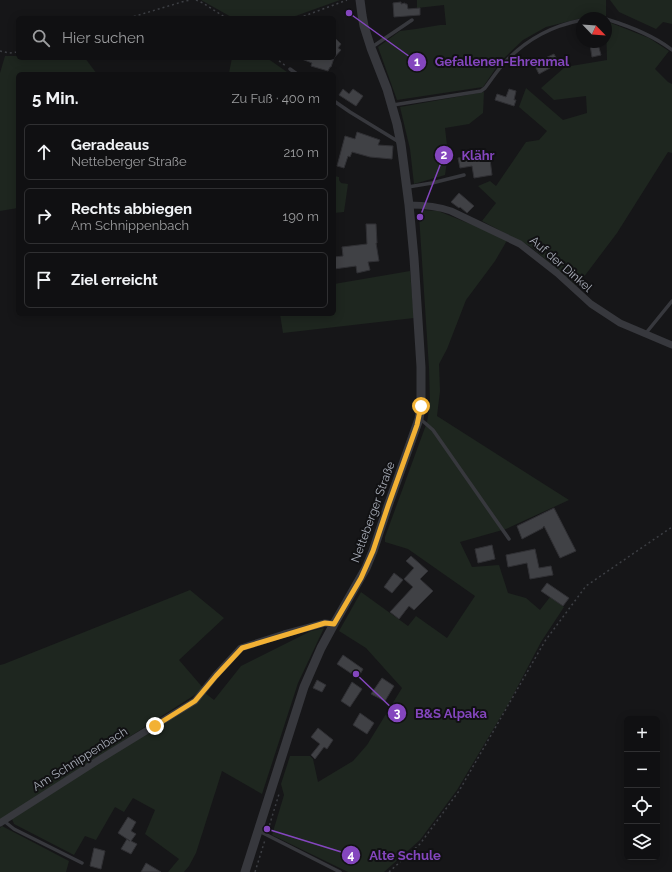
<!DOCTYPE html>
<html lang="de">
<meta charset="utf-8">
<style>
:root{--surface:#101012;--page:#1e1e20;--text:#f1f3f6;--muted:#9c9d9f;--line:#303032}
body{margin:0;font-family:Raleway,sans-serif;background:var(--page);color:var(--text)}
.controls{position:absolute;right:12px;bottom:12px;display:grid;overflow:hidden;border-radius:6px;box-shadow:0 2px 10px #0003}
.controls button{width:36px;height:36px;display:grid;place-items:center;padding:0;border:0;border-bottom:1px solid var(--line);background:var(--surface);color:var(--text);font:20px sans-serif}
.compass{position:absolute;left:576px;top:12px;width:36px;height:36px;border-radius:50%;background:var(--surface);box-shadow:0 2px 10px #0003;rotate:115deg}
.stop{position:absolute;width:12px;height:12px;margin:-9px;border:3px solid #f2b134;border-radius:50%;background:#fff}
.stop.end{background:#f2b134;border-color:#fff;box-shadow:0 1px 4px #0008}
.list{margin:0;padding:0;list-style:none}
h2{display:flex;justify-content:space-between;align-items:center;height:52px;margin:0;padding:0 16px;font-size:17px}
h2 small{font-size:13px;font-weight:400;color:var(--muted)}
.list li{display:grid;grid-template-columns:26px 1fr auto;gap:12px;align-items:center;box-sizing:border-box;height:56px;margin:0 8px 8px;padding:0 8px;border:1px solid var(--line);border-radius:6px}
.list b{display:block;font-size:15px;white-space:nowrap}
.list p{margin:0;font-size:13px;white-space:nowrap;color:var(--muted)}
.list em{font-size:13px;font-style:normal;color:var(--muted)}
.icon{flex:none;width:22px;height:22px;fill:none;stroke:currentColor;stroke-width:2;stroke-linecap:round;stroke-linejoin:round}
.map{position:relative;flex:none;width:672px;height:872px;overflow:hidden}
.search{position:absolute;background:var(--surface);box-shadow:0 2px 10px #0003;left:16px;top:16px;width:320px;height:44px;display:flex;align-items:center;gap:10px;box-sizing:border-box;padding:0 14px;border-radius:6px;color:var(--muted);font-size:15px}
.panel{position:absolute;background:var(--surface);box-shadow:0 2px 10px #0003;left:16px;top:72px;width:320px;height:244px;border-radius:6px}
.map>svg:first-child{display:block}
.green{fill:#1e261f}
.building{fill:#404145;stroke:#303034}
.lines{fill:none;stroke-linecap:round;stroke-linejoin:round}
.path{stroke:#3d3f44;stroke-width:1.5;stroke-dasharray:2 3;stroke-linecap:butt}
.service{stroke:#37383d;stroke-width:3.5}
.minor{stroke:#37383d;stroke-width:7}
.tertiary{stroke:#37383d;stroke-width:9}
.route{stroke:#f2b134;stroke-width:5}
.labels{text-anchor:middle;stroke-width:4;stroke-linejoin:round;paint-order:stroke}
.street-label{font-size:12px;fill:#a8adb8;stroke:#111113}
.leader{fill:none;stroke:#8446be;stroke-width:1.5}
.callout-dot{fill:#8446be;stroke:#111113;stroke-width:1.5}
.mark-label{font-size:12px;text-anchor:middle;font-weight:bold;fill:#fff}
.callout-label{font-size:13px;text-anchor:middle;font-weight:bold;fill:#8446be;stroke:#111113;stroke-width:4;stroke-linejoin:round;paint-order:stroke}
</style>
<div class="map">
<svg width="672" height="872" viewBox="0 0 672 872">
<rect width="100%" height="100%" fill="#161618"/>
<!-- green -->
<path class="green" d="M201,0H340L290,18H233Z
M417,0H606V16L582,18L546,27L523,40L500,62L483,87L397,100L378,47L400,31L416,29L440,25H446L444,5L417,8Z
M610,0H672V24L663,22L656,29L619,12Z
M606,21L649,38L669,51L655,69L668,82L672,84V153L668,152L617,233L577,286L531,247L482,221L496,203L478,186L490,181L496,186L526,142L539,140L547,131L519,107L526,88L563,120L587,113L586,96L554,100L541,88L565,67L607,60Z
M5,56H18V58H85L97,74H18V208L0,211V73Z
M232,58H267L287,72V74H227L229,73Z
M484,92L483,113L469,124L445,128L448,154L445,175L414,184L410,149L400,107Z
M334,176L339,177V180L341,183L348,184L344,212L334,213Z
M422,210L438,211L473,225L509,237L495,261L466,300L447,349L439,364L440,391L437,416L569,500L506,529L460,542L472,567L499,565L508,593L526,598L540,610L550,597L564,607L541,642L510,701L457,790L420,840L384,872H348L272,835L284,795L281,784L290,756H310L313,759L318,782L353,761L367,745L402,688L366,648L339,631L361,592L408,626L416,616L447,638L475,596L408,549L385,542V537L427,422L430,404L429,368L419,215L423,214Z
M410,271L414,318L283,333L280,314H334V284Z
M190,590L224,618L179,660L204,689L0,820V665L4,664Z
M324,628L298,683L262,794L222,771L196,853L189,866L184,872H168L179,859L145,834L155,810L133,798L124,812L115,807L96,840L85,836L74,855L14,824L12,819L205,693L214,700L241,666L311,631Z
M2,826L69,861L66,872H0V828Z"/>
<!-- building -->
<path class="building" d="M401,2V4L405,3V4H407L408,9L420,8V15L394,17L393,3Z
M334,37L341,44L338,48L341,50L334,58Z
M598,44L601,55L592,57L590,45Z
M554,54L559,63L539,74L533,62L540,58L541,60Z
M299,58H334L331,67H330L328,71L311,66L312,63Z
M343,89L349,94L353,89L363,96L356,106L339,95Z
M509,89L516,91L514,100H516L514,106L495,100L497,94L506,97Z
M357,132L380,140L378,145L393,146L392,159L370,157L352,152L350,157L348,156L344,168L337,166L345,136L355,139Z
M481,154L482,160L490,159L492,175L474,178L472,166L460,168L458,158Z
M459,193L474,206L467,213L460,207L459,208L451,202Z
M366,224H376L377,243H376L379,261L368,262L370,270L357,273L356,266L334,269V257L343,256L342,247L367,244Z
M554,508L576,551L560,558L544,526L543,527V528L522,539L517,526Z
M492,545L495,559L478,563L475,549Z
M535,549L539,568L551,566L553,575L530,579L527,563L508,567L506,555Z
M411,556L428,571L420,579L433,591L414,610L409,606L399,619L390,612L413,587L404,579L414,568L406,561Z
M394,573L403,580L392,593L384,587Z
M547,583L569,598L563,606L541,591Z
M343,655L363,669L358,678L337,664Z
M382,678L394,686L385,701L371,694Z
M317,680L326,685L322,692L313,688Z
M352,682L362,689L350,707L341,701Z
M360,713L374,723L367,734L353,725Z
M318,728L333,740L327,749L324,747L315,759L311,755L320,744L311,737Z
M128,817L136,822L131,831L136,834L131,841L137,844L131,854L121,849L127,839L130,841L118,833Z
M94,848L105,851L101,869L90,866Z
M146,863L161,872H141Z"/>
<g class="lines">
<!-- path -->
<path class="path" d="M196,0L203,3L226,18
M129,18L185,1L191,0
M299,18L347,0
M0,51L9,53L18,52
M275,58L286,66
M268,830L279,794
M255,872L265,840
M389,872L420,844L459,791L545,641L586,586L672,527"/>
<!-- service -->
<path class="service" d="M606,19C629,26 653,35 672,50
M372,47L412,20
M290,69L297,74
M334,101L350,112L399,142
M393,105L481,91L485,88C492,79 498,69 506,61C528,38 552,26 582,20
M408,187L432,183L464,175
M646,333L672,301
M420,419L425,423L433,430L509,539
M4,821L14,829L82,863
M259,831L340,872"/>
<!-- minor -->
<path class="minor" d="M409,205C425,205 437,206 451,211L520,244L557,273L591,304L620,323L672,345
M0,823L97,761L195,701L216,675L241,648L284,634L325,623L334,624"/>
<!-- tertiary -->
<path class="tertiary" d="M245,872L304,687L321,648L334,624L366,568L373,551L388,506L414,433L419,419L421,406V367L414,258L409,205L401,144L397,124L387,89L371,48L364,26L362,15L360,0"/>
</g>
<g class="lines">
<!-- route -->
<path class="route" d="M155,726L195,701L216,676L242,648L325,623L334,624L361,578L373,551L388,506L417,425L421,406"/>
</g>
<g class="labels">
<!-- street labels -->
<g class="street-label">
<text transform="translate(561 264) rotate(41)" y="4">Auf der Dinkel</text>
<text transform="translate(373 512) rotate(-70)" y="4">Netteberger Straße</text>
<text transform="translate(80 759) rotate(-32)" y="4">Am Schnippenbach</text>
</g>
</g>
<!-- callouts -->
<path class="leader" d="M349 13L417 62M420 217L444 155M356 674L397 713M267 829L351 855"/>
<g class="callout-dot">
<circle cx="349" cy="13" r="4"/>
<circle cx="420" cy="217" r="4"/>
<circle cx="356" cy="674" r="4"/>
<circle cx="267" cy="829" r="4"/>
<circle cx="417" cy="62" r="10"/>
<circle cx="444" cy="155" r="10"/>
<circle cx="397" cy="713" r="10"/>
<circle cx="351" cy="855" r="10"/>
</g>
<g class="mark-label">
<text x="417" y="66">1</text>
<text x="444" y="159">2</text>
<text x="397" y="717">3</text>
<text x="351" y="859">4</text>
</g>
<g class="callout-label">
<text x="502" y="66">Gefallenen-Ehrenmal</text>
<text x="478" y="160">Klähr</text>
<text x="451" y="718">B&amp;S Alpaka</text>
<text x="405" y="860">Alte Schule</text>
</g>
</svg>
<div class="controls">
<button>+</button>
<button>−</button>
<button><svg class="icon" aria-label="locate" viewBox="0 0 24 24"><circle cx="12" cy="12" r="6"/><path d="M12 2v4M12 18v4M2 12h4M18 12h4"/></svg></button>
<button><svg class="icon" aria-label="layers" viewBox="0 0 24 24"><path d="M12 4l9 5-9 5-9-5zM3 14l9 5 9-5"/></svg></button>
</div>
<svg class="compass" viewBox="-18 -18 36 36"><path d="M0-13l5 13h-10z" fill="#e53935"/><path d="M0 13l5-13h-10z" fill="#9c9d9f"/></svg>
<div class="stop" style="left:421px;top:406px"></div>
<div class="stop end" style="left:155px;top:726px"></div>
<div class="search"><svg class="icon" aria-label="search" viewBox="0 0 24 24"><circle cx="10" cy="10" r="6"/><path d="M15 15l6 6"/></svg>Hier suchen</div>
<section class="panel">
<h2>5 Min.<small>Zu Fuß · 400 m</small></h2>
<ul class="list">
<li><svg class="icon" aria-label="ahead" viewBox="0 0 24 24"><path d="M12 20V5M6 11l6-6 6 6"/></svg><div><b>Geradeaus</b><p>Netteberger Straße</p></div><em>210 m</em></li>
<li><svg class="icon" aria-label="right" viewBox="0 0 24 24"><path d="M7 20v-9h11M14 6l5 5-5 5"/></svg><div><b>Rechts abbiegen</b><p>Am Schnippenbach</p></div><em>190 m</em></li>
<li><svg class="icon" aria-label="arrive" viewBox="0 0 24 24"><path d="M6 21V4h12l-3 4 3 4H6"/></svg><div><b>Ziel erreicht</b></div></li>
</ul>
</section>
</div>
